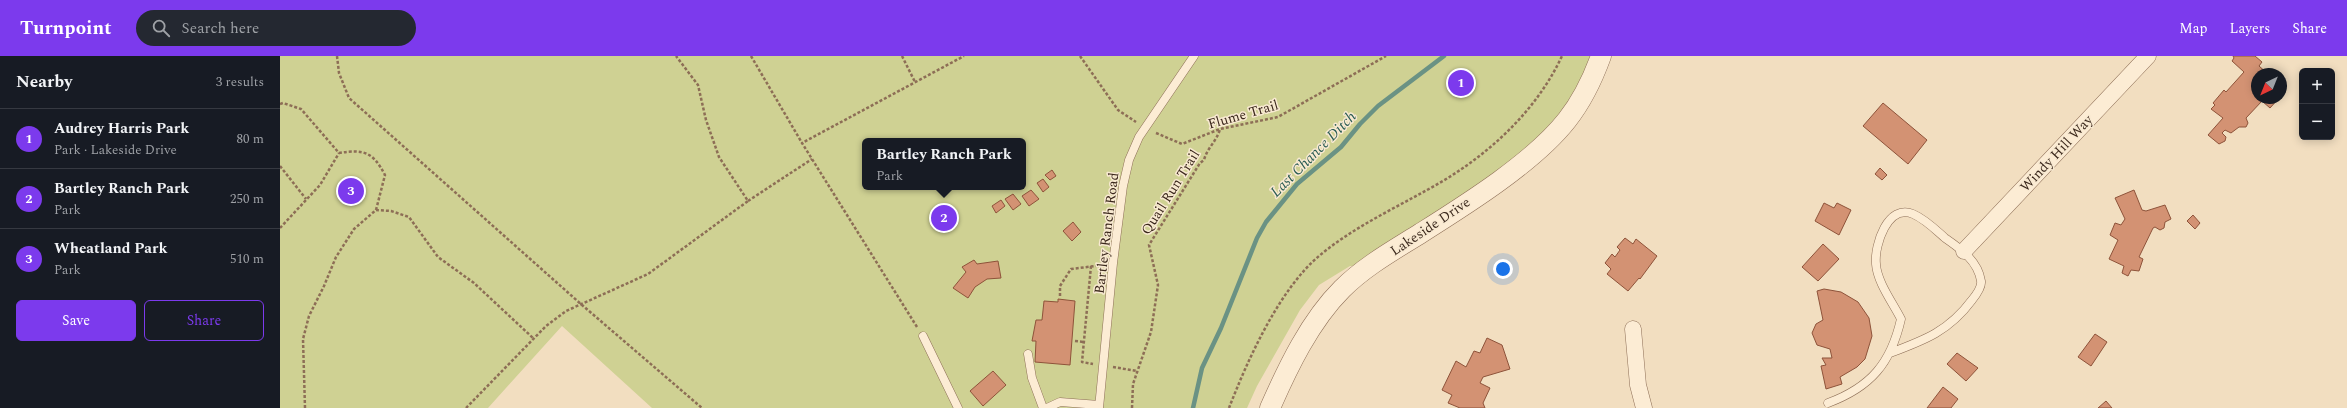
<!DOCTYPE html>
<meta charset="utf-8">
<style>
:root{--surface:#171b24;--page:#242831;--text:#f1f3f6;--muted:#9ea1a6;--line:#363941;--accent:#7c3aed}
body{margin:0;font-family:Spectral,serif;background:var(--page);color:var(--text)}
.controls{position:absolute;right:12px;top:12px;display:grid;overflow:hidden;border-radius:6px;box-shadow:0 2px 10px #0003}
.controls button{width:36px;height:36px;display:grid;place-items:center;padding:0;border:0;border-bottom:1px solid var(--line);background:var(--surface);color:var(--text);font:20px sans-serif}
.compass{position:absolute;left:1971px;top:12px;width:36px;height:36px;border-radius:50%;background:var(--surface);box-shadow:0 2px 10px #0003;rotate:223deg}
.you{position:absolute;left:1223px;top:213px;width:14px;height:14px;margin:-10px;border:3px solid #fff;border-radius:50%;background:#1a73e8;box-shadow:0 0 0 6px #1a73e833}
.badge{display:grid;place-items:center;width:26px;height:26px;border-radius:50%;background:var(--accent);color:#fff;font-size:13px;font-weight:700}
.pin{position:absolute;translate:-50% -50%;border:2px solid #fff;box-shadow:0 1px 4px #0006}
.popup{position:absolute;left:582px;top:82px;width:164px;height:52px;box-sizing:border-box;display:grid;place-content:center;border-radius:6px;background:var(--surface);filter:drop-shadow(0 1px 3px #0005);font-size:13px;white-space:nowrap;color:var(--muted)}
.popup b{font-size:15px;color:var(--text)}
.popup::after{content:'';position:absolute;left:50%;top:100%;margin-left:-8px;border:8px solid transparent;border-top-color:var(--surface)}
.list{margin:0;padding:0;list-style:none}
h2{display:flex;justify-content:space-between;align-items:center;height:52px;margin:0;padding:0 16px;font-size:17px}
h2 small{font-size:13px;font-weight:400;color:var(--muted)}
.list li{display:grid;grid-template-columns:26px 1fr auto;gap:12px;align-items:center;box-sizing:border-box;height:60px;padding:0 16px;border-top:1px solid var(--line)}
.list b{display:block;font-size:15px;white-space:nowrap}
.list p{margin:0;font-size:13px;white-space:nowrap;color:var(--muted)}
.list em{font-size:13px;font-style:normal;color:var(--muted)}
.actions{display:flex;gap:8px;padding:12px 16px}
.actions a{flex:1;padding:9px 0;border:1px solid var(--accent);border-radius:6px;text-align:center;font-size:14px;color:var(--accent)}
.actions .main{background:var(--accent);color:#fff}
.icon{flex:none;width:22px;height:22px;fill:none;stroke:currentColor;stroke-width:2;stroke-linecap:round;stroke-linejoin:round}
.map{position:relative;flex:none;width:2067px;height:352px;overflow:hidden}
header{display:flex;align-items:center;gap:24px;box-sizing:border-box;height:56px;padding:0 20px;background:var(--accent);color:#fff}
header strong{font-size:19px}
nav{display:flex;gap:22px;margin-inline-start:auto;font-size:14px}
.search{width:280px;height:36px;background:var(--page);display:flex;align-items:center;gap:10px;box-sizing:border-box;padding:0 14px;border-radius:22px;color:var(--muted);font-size:15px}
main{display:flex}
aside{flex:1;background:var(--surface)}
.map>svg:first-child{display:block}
.green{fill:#cfd193;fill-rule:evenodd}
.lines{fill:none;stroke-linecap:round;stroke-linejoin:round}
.stream{stroke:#6a9284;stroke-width:4.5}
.building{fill:#d39273;stroke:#8e533a}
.service-casing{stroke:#8d6e56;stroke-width:9}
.minor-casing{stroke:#8d6e56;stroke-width:17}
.tertiary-casing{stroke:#8d6e56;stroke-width:21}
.path{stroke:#8d6e56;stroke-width:2.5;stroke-dasharray:3 2;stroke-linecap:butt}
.service{stroke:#fcecd4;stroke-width:8}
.minor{stroke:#fcecd4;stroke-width:16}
.tertiary{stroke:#fcecd4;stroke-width:20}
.labels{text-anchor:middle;stroke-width:3;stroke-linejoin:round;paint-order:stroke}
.street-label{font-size:14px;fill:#3b281c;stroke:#f8e9d1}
.water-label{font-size:15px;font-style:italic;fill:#2a5c54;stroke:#f8e9d1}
</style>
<header>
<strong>Turnpoint</strong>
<div class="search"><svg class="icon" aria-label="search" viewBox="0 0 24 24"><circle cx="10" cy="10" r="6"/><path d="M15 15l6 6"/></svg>Search here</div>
<nav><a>Map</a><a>Layers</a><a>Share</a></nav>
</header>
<main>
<aside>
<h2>Nearby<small>3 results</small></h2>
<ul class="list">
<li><span class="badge">1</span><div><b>Audrey Harris Park</b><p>Park · Lakeside Drive</p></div><em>80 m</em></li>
<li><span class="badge">2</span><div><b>Bartley Ranch Park</b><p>Park</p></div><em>250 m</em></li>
<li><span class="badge">3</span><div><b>Wheatland Park</b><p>Park</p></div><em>510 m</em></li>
</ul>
<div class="actions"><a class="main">Save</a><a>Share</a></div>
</aside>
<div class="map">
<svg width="2067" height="352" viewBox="0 0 2067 352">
<rect width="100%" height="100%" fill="#f2dec0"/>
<!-- green -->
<path class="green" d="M0,0H1320L1278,72L1084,211L1070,210L1039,229L1020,254L977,330L967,352H372L282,270L208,352H0ZM585,85H743V131H585Z"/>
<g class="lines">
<!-- stream -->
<path class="stream" d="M913,352L922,312L941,272L977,182L986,166L1017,128L1061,91L1080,68L1098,50L1164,0"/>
</g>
<!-- building -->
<path class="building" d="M1953,0H1975L1982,6L1979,10L1988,18H1977V42H1999L1990,52L1982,45L1966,62L1968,67L1966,71H1959L1951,77L1945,74L1942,77L1946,81L1945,85L1939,88L1928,79L1943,62L1931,53L1935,49L1933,47L1944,34L1946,36L1964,16L1952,5L1954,2Z
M2001,22L2005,25L2004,33L2006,34L2001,40Z
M1603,47L1647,84L1628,108L1583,70Z
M1600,112L1607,119L1602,124L1595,118Z
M772,114L776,120L770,124L765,119Z
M763,123L769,131L763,136L757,127Z
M751,134L759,143L749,150L742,140Z
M1854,134L1862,154L1866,155L1885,149L1891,163L1885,166L1884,172L1880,174L1875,171L1873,172L1859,201L1863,203L1859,215L1851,214L1848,220L1842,217L1844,210L1829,203L1838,184L1830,179L1835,167L1841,169L1845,163L1835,142Z
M733,138L741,148L733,154L725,143Z
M721,144L725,150L716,157L712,150Z
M1544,147L1554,152L1557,147L1571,154L1559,179L1535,165Z
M1913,159L1920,167L1915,173L1907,165Z
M793,166L801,176L792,185L783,175Z
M1345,182L1353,188L1356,183L1377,200L1360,223L1359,222L1348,235L1327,218L1331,213L1325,207L1332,198L1335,201L1340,194L1337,191Z
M1543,188L1559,203L1538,225L1522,211Z
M694,204L697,208L718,205L721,222L707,223L695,231L688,242L673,232L686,216L682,211Z
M1544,233L1561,236L1578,246L1589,262L1592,280L1585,303L1577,311L1560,321L1562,328L1546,333L1541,310L1546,309L1542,302H1552L1550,293L1537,289L1532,277L1536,268L1543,264L1537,235Z
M778,243L795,245L790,309L755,306L756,285H752L756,264H762L764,245L778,246Z
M1815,278L1827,286L1811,310L1798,301Z
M1207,282L1222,289L1230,313L1203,321L1200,327L1210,332L1203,347L1205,352H1180L1168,347L1172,339L1162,334L1176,305L1186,311L1194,295L1200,297Z
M1677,297L1698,312L1686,325L1667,308Z
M713,315L726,329L703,350L690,335Z
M1663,331L1678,343L1671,352H1647Z
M1826,345L1832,352H1818Z"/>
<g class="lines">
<defs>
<path id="service" d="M643,280L678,352
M748,298L752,322L763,352
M1548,347C1591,331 1611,307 1621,263C1613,247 1597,226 1596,208C1594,189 1608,147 1633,158C1645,163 1656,174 1665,182C1681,193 1698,205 1701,225C1702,231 1696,239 1692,244C1669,275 1645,284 1610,297
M767,352L780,346L819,349
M819,352L833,207L843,130L849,104L859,81L914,0"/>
<path id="minor" d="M1684,195L1868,0
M1353,273L1358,329L1364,352"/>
<path id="tertiary" d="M990,352C1008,311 1030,265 1062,233C1085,210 1114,194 1141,177C1187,148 1254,106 1287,64C1302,45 1313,22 1321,0"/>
</defs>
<!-- service casing -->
<use href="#service" class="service-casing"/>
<!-- minor casing -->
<use href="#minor" class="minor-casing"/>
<!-- tertiary casing -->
<use href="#tertiary" class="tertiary-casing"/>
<!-- path -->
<path class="path" d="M57,0L59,17L69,42L302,249L422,352
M471,0L522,87
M622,0L635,26
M800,0L838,54L856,66
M0,48L3,47L21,53L59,97C84,93 93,96 105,119L96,154
M876,77L902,88L940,73L998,61L1106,0
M0,110L26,143
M468,145L532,103
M0,172L40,129L59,97
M811,210L802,306L813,308
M780,240V230L791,213L823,209
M637,271L522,87L684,0
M795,285L804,286
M833,311L857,315
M25,352L23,283L29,260L44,230L56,201L74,173L96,154L111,155L129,161L158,201L194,227L253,282
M186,352L266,270L286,255L368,218L468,145L439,101L426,64L418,29L396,0
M852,352L853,328L871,276L878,229L869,189L920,107L924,104C927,92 937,85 940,73
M949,352C968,303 999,234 1039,200C1071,173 1111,154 1147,134C1203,104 1255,58 1282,0"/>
<!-- service -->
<use href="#service" class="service"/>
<!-- minor -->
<use href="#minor" class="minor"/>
<!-- tertiary -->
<use href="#tertiary" class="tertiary"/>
</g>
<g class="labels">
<!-- street labels -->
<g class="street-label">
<text transform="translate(963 58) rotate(-16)" y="5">Flume Trail</text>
<text transform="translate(1776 97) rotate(-47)" y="5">Windy Hill Way</text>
<text transform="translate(890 136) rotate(-58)" y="5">Quail Run Trail</text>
<text transform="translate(1150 170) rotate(-34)" y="5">Lakeside Drive</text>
<text transform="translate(826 177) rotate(-83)" y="5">Bartley Ranch Road</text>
</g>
<!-- water labels -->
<g class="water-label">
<text transform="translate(1033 98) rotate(-45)" y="5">Last Chance Ditch</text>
</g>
</g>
</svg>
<div class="controls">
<button>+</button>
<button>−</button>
</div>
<svg class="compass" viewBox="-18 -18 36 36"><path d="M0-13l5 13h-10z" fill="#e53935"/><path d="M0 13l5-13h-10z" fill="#9ea1a6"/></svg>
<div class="you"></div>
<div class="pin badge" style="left:1181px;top:27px">1</div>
<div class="pin badge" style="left:664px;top:162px">2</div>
<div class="popup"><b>Bartley Ranch Park</b>Park</div>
<div class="pin badge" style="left:71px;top:135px">3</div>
</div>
</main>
